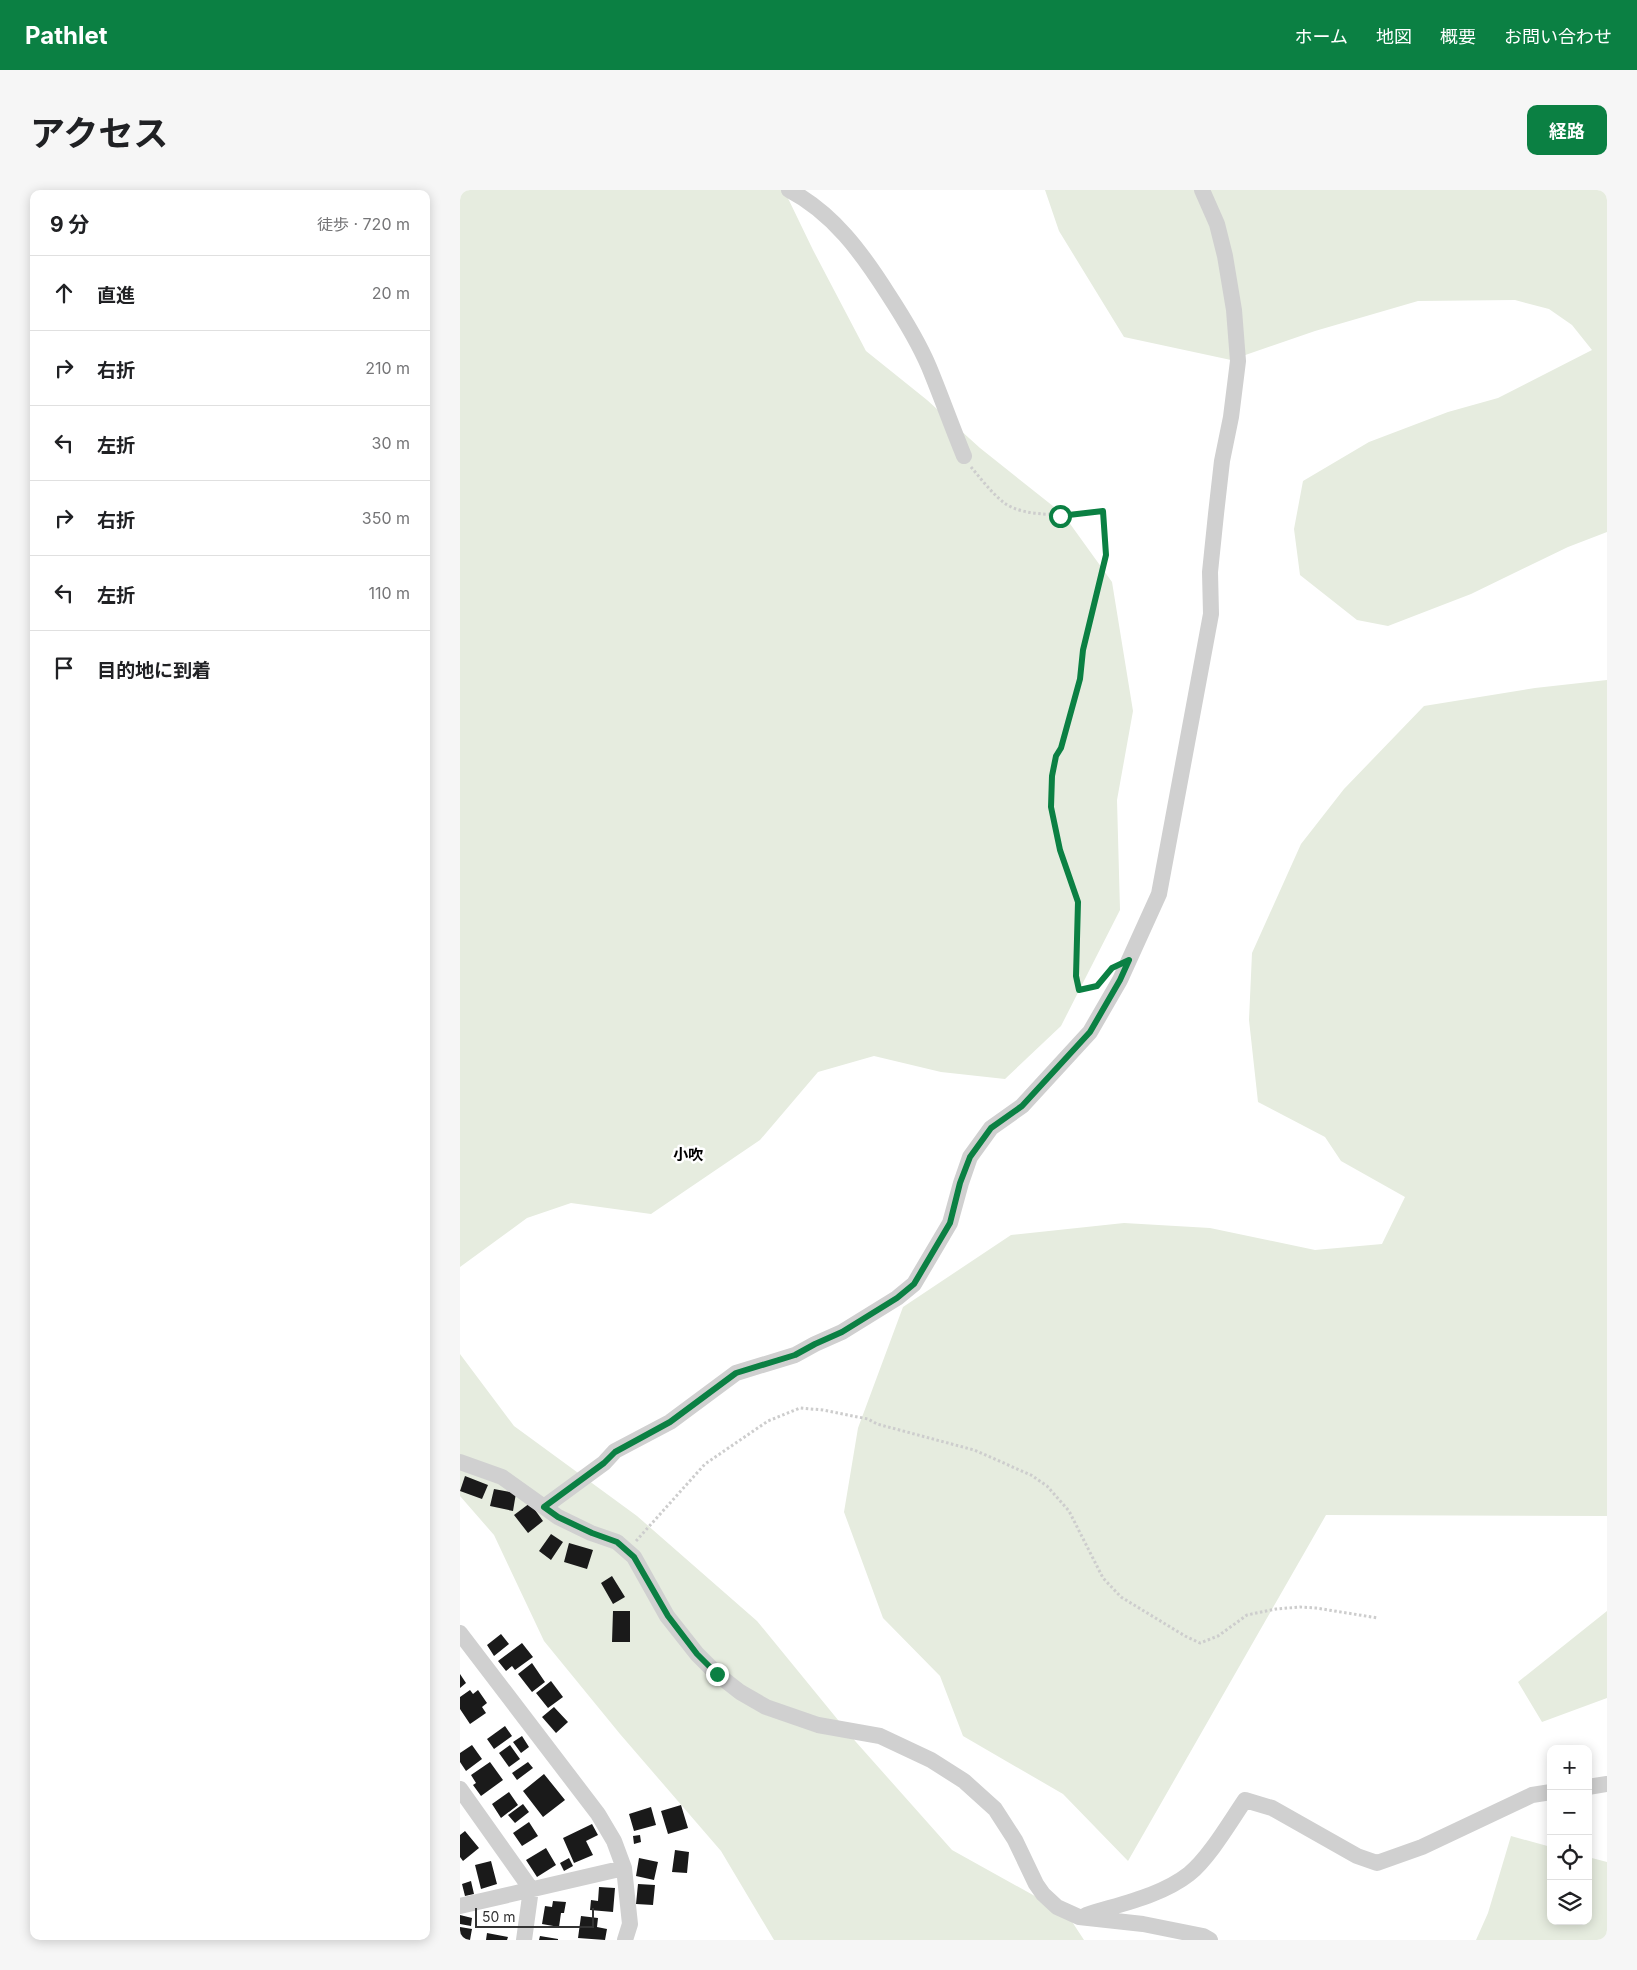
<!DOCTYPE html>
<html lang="ja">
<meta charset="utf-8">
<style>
:root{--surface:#fff;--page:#f6f6f6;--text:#202124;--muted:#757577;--line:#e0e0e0;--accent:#0b8043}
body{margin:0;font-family:Inter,"Noto Sans JP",sans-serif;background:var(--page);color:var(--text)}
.controls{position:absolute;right:15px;bottom:15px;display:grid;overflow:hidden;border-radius:10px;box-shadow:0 2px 12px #0003}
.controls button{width:45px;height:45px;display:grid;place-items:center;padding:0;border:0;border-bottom:1px solid var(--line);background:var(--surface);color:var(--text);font:25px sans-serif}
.scale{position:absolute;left:15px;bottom:12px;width:119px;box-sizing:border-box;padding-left:5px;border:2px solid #333;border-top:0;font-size:14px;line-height:18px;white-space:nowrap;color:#333;-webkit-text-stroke:4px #fff;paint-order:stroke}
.stop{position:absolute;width:15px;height:15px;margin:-11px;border:4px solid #0b8043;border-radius:50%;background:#fff}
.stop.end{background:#0b8043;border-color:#fff;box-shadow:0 1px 5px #0008}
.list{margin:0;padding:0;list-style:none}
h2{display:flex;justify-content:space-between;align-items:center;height:65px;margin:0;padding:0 20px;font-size:21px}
h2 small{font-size:16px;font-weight:400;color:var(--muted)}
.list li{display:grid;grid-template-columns:32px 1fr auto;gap:15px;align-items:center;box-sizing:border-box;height:75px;padding:0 20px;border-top:1px solid var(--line)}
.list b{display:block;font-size:19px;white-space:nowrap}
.list em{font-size:16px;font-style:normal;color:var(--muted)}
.icon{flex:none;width:28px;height:28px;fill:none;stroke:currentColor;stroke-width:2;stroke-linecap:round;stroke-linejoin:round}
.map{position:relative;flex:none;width:1147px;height:1750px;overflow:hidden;border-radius:10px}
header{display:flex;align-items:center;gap:30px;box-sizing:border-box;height:70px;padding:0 25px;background:var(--accent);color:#fff}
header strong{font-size:24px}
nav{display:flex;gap:28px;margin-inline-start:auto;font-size:18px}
.intro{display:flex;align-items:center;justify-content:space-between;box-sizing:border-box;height:120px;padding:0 30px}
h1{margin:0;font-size:35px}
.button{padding:12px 22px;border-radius:10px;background:var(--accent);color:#fff;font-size:18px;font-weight:700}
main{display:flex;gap:30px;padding:0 30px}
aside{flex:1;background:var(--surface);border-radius:10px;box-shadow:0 2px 12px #0003}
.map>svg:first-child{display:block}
.green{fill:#e6ecdf}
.building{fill:#1a1a1a}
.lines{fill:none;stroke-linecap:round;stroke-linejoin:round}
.path{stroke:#cdcdcd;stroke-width:3;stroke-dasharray:2.5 2.5;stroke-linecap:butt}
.street{stroke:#d0d0d0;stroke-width:16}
.route{stroke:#0b8043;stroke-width:6}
.labels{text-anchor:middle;stroke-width:5;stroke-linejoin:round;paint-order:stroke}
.neighbourhood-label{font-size:15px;font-weight:bold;fill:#000;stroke:#fff}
</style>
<header>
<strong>Pathlet</strong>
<nav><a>ホーム</a><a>地図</a><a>概要</a><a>お問い合わせ</a></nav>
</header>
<div class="intro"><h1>アクセス</h1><a class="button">経路</a></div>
<main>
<aside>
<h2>9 分<small>徒歩 · 720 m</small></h2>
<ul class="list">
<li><svg class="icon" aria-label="ahead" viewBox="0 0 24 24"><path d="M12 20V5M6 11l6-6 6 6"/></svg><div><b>直進</b></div><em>20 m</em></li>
<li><svg class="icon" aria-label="right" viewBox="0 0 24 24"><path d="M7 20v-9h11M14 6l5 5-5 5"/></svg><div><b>右折</b></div><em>210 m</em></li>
<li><svg class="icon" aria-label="left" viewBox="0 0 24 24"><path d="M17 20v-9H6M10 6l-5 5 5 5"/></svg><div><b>左折</b></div><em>30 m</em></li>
<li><svg class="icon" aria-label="right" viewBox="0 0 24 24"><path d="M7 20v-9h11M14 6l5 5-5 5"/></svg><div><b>右折</b></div><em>350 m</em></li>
<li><svg class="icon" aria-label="left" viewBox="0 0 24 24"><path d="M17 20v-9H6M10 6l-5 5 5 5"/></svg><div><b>左折</b></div><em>110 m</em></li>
<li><svg class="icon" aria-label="arrive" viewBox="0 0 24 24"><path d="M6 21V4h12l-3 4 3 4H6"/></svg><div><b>目的地に到着</b></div></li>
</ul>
</aside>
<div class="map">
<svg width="1147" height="1750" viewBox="0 0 1147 1750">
<rect width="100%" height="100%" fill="#fff"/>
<!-- green -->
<path class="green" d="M0,0H324L353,60L406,161L467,210L520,258L603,324L652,392L673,521L657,610L660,720L601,836L545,889L481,882L414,866L358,882L300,950L191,1024L111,1013L67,1028L0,1077Z
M585,0H1147V342L1108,357L1011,404L928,436L897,430L840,385L834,339L843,291L909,252L988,222L1038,208L1132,160L1112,135L1089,119L1055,110L958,111L855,141L771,170L664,147L599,41Z
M1147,490V1326L866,1325L668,1671L603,1604L503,1546L480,1486L423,1428L384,1322L398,1238L443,1117L551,1045L664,1033L750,1038L855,1060L922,1054L945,1007L881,971L865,947L798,912L789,830L792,763L841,654L884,599L964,516L1075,498Z
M0,1164L54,1236L177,1326L297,1431L396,1552L492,1660L607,1724L624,1750H314L261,1661L160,1544L84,1451L34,1345L0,1306Z
M1147,1421V1508L1082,1532L1058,1492Z
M1051,1646L1091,1657V1731H1128V1667L1147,1672V1750H1016L1028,1723Z"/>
<!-- building -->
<path class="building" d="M5,1286L28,1295L22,1309L0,1301Z
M34,1299L56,1303L53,1321L30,1316Z
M70,1313L83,1331L68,1343L54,1325Z
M91,1344L103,1352L91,1370L79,1361Z
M109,1353L133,1360L127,1379L104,1372Z
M152,1386L165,1407L153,1414L141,1393Z
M153,1421H170V1452H152Z
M41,1444L49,1454L34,1466L27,1455Z
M62,1453L73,1467L55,1480L52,1476L46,1481L38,1471Z
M72,1473L85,1492L72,1502L58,1484Z
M0,1484L6,1493L0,1498Z
M91,1491L103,1507L88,1518L76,1503Z
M10,1500L13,1504L18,1500L27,1513L22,1517L26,1523L10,1534L0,1519V1507Z
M94,1517L108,1532L96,1543L82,1527Z
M45,1536L52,1546L34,1559L27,1549Z
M62,1546L69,1557L61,1563L53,1552Z
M12,1555L22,1569L6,1581L0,1572V1563Z
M50,1555L60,1569L49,1577L39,1563Z
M30,1572L43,1590L21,1606L13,1595L16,1593L11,1585Z
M68,1572L73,1578L57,1590L52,1583Z
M84,1584L105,1610L83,1627L63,1601Z
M49,1602L58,1615L41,1628L32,1614Z
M63,1614L69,1622L55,1633L48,1625Z
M221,1615L228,1638L208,1644L201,1621Z
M191,1617L196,1635L174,1641L169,1624Z
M69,1632L78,1646L62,1656L53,1643Z
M132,1634L138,1645L126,1651L133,1665L114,1673L103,1648Z
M5,1641L19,1658L3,1671L0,1667V1645Z
M180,1645L181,1652L174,1654L173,1646Z
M86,1658L96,1675L77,1687L66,1670Z
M215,1660L229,1662L227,1683L212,1682Z
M109,1668L113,1676L104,1681L100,1673Z
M179,1668L198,1672L194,1690L176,1686Z
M31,1671L37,1694L21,1699L15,1675Z
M11,1691L14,1704L5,1706L2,1694Z
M178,1694L195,1695L193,1715L176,1714Z
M139,1697L155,1698L153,1722L130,1720L131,1710L138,1711Z
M93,1711L106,1712L104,1723H101L99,1737L82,1734L85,1716L92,1717Z
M0,1725L12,1728L11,1736L0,1734Z
M121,1726L138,1728L137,1737L147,1739L145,1750L118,1748Z
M0,1737L12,1739L10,1750H0Z
M27,1743L48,1747L47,1750H26Z
M80,1746L98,1749V1750H79Z"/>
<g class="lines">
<!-- path -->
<path class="path" d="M511,277C521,289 531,302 543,312C566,330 616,324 643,321L646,365L623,460L620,489L601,557L596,566L592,586L591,617L600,659L618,712L615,786L619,800L639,794
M176,1351L245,1274L308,1231L340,1218L363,1220L408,1229L417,1234L514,1260L571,1285L587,1296L609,1321L643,1388L661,1407L725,1446L740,1453L758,1446L787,1425L816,1419L840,1417L856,1418L918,1428"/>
<!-- street -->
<path class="street" d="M329,0C373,23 402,63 428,104C443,127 458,151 469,177C481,206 492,237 504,266
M0,1272L42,1287L98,1327L131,1343L157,1352L174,1367L207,1426L237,1464L257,1484L280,1502L306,1517L358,1535L420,1546L471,1570L504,1591L535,1619L555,1650L576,1694L583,1704L597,1717L619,1727L683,1734L743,1746L750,1750
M84,1317L144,1273L155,1261L210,1232L276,1183L335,1165L355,1154L382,1142L437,1108L454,1094L490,1033L501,993L510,967L531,938L562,916L630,842L660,790L699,704L751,424L750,382L756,324L762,271L771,227L778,171L774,120L765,66L757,34L742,0
M0,1443L138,1624L154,1651L164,1678L170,1734L165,1750
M1128,1597L1147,1594
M0,1599L71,1699L64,1750
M0,1716L164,1678
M626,1725C660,1714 701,1706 729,1684C749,1668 770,1632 785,1610L812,1618L897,1666L917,1673L962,1657L1072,1605L1091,1602"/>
</g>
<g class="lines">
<!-- route -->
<path class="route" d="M257,1484L237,1464L208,1426L174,1367L157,1352L132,1343L98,1327L84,1317L144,1273L155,1262L210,1232L276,1183L335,1165L355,1154L382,1142L437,1108L454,1094L490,1033L500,993L510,967L531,938L562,916L630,842L660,790L669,770L652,778L637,796L619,800L616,786L618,712L600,660L591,617L592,586L596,566L601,558L620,489L623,460L646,365L643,321L600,326"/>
</g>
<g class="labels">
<!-- neighbourhood labels -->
<g class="neighbourhood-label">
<text x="228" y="970">小吹</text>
</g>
</g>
</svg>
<div class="controls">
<button>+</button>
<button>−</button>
<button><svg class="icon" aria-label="locate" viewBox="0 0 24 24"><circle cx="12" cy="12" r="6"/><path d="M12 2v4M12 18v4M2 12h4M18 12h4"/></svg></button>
<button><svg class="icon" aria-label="layers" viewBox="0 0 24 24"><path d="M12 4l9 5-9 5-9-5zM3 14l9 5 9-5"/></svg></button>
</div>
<div class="scale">50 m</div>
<div class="stop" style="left:600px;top:326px"></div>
<div class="stop end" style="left:257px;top:1484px"></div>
</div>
</main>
